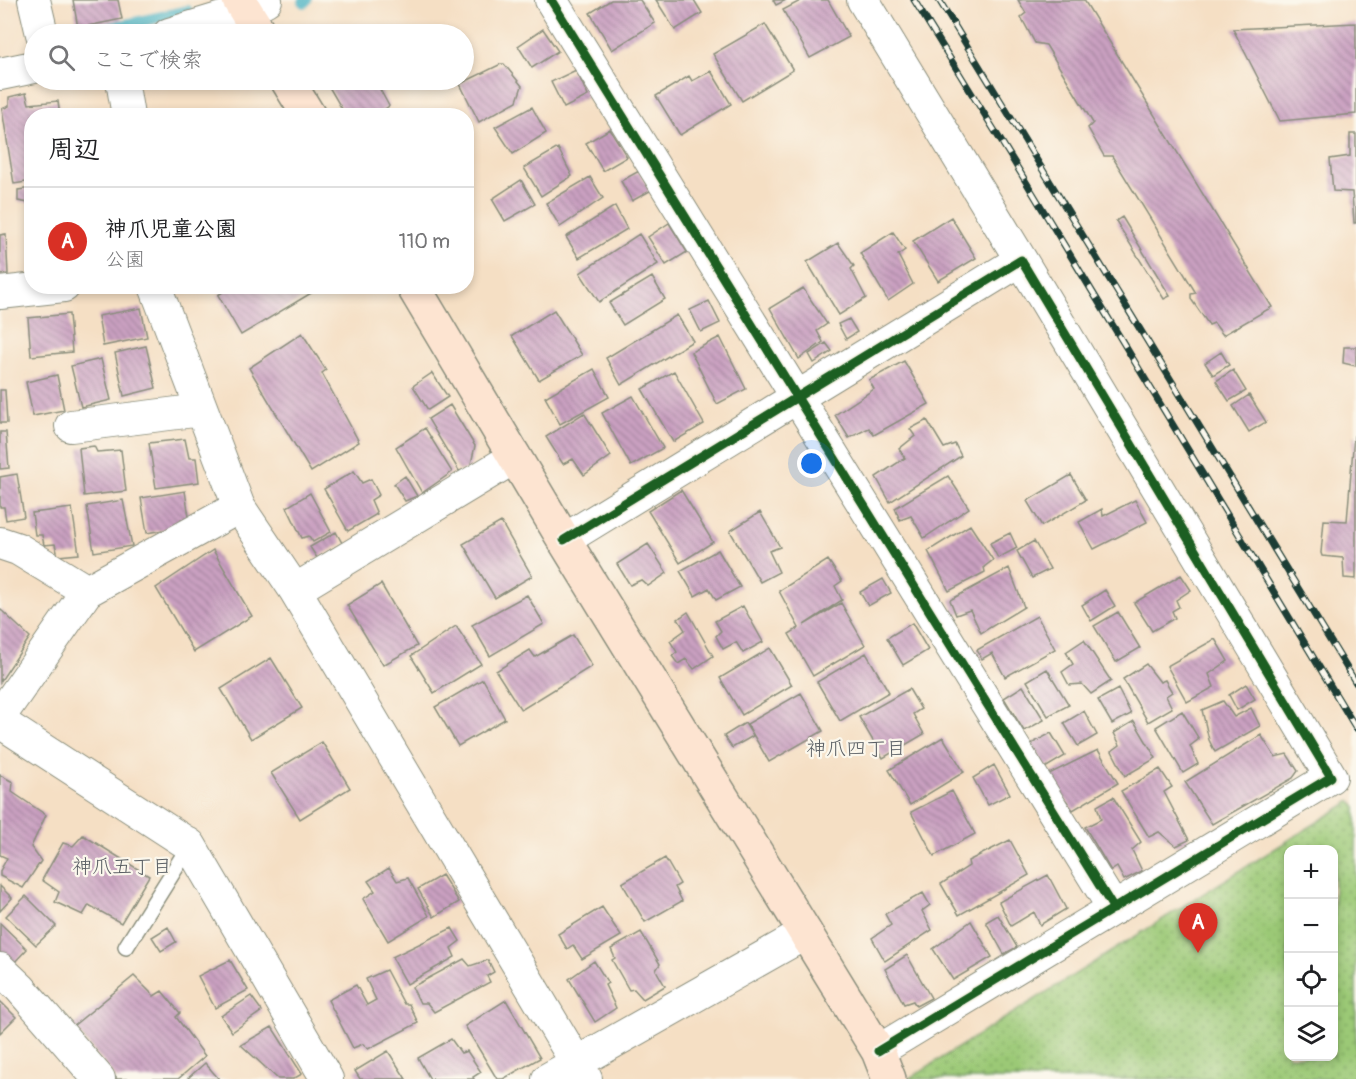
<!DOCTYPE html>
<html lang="ja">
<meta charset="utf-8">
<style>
:root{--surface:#fff;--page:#f2f2f2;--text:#202124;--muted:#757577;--line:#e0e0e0;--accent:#d93025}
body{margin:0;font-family:Pangolin,"Klee One",sans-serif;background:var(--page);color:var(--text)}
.controls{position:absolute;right:18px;bottom:18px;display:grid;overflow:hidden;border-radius:12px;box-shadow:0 3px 9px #0003}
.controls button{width:54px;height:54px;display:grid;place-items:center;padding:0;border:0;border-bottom:2px solid var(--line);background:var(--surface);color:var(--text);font:30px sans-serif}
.you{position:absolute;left:812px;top:464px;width:21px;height:21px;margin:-15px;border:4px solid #fff;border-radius:50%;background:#1a73e8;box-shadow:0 0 0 9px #1a73e833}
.badge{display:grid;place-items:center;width:39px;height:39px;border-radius:50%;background:var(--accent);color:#fff;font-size:20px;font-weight:700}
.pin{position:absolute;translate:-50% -50px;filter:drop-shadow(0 2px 3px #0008)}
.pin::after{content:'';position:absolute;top:32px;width:21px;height:18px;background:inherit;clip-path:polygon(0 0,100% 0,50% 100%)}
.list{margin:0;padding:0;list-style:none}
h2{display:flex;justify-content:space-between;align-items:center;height:78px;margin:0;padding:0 24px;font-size:26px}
h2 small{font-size:20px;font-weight:400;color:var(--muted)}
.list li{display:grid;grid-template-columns:39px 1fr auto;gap:18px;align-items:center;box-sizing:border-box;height:108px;padding:0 24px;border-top:2px solid var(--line)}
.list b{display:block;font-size:22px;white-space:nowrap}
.list p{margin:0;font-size:20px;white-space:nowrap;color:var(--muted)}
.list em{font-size:20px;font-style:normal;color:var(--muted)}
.icon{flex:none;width:33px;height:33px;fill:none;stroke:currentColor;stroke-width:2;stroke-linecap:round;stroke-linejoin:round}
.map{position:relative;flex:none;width:1356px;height:1079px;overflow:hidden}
.search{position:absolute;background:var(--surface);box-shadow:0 3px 9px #0003;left:24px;top:24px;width:450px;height:66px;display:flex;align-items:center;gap:15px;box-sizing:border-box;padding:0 21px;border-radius:33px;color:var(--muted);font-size:22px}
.panel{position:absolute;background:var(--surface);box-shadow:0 3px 9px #0003;left:24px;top:108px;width:450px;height:186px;border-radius:24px}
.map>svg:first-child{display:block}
.park{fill:url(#park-dots);stroke:#5d8355;stroke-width:1.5;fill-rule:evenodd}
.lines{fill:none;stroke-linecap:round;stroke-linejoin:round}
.stream{stroke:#45b1c2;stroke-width:12}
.building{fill:url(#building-back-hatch)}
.lane-casing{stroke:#8a8e7c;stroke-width:18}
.street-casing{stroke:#8a8e7c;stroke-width:34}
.secondary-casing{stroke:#8a8e7c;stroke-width:36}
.lane{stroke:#fff;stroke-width:15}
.street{stroke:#fff;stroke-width:32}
.secondary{stroke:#fde4d1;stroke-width:33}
.rail-casing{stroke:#1f3d34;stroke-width:7}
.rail{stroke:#fbf7ec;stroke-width:4.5;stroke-dasharray:14;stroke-linecap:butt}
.cycleway-casing{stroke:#fbf7ec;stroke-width:13}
.cycleway{stroke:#1b5e20;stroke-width:9}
.labels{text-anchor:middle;stroke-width:4.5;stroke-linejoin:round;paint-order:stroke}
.neighbourhood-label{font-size:20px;fill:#5b6065;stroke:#fbf7ec}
</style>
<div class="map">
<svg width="1356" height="1079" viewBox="0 0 1356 1079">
<defs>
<pattern id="park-dots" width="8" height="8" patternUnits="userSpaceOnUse" patternTransform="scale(1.5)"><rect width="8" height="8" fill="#9bc976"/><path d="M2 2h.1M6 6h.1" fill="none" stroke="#7ea462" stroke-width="1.8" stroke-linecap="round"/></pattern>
<pattern id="building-back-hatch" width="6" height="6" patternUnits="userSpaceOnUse" patternTransform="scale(1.5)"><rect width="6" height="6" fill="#caa0c1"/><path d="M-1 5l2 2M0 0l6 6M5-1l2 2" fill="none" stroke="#a3849e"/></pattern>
</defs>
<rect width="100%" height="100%" fill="#fbf7ec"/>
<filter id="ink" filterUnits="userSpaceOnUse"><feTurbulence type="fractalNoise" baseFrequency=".0167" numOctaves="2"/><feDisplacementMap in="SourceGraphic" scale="12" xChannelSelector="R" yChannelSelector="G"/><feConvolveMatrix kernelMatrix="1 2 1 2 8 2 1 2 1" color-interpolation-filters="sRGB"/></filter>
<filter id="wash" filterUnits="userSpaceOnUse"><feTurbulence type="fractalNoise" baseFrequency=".008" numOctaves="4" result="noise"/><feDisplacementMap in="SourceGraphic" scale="24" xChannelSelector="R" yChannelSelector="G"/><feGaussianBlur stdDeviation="1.35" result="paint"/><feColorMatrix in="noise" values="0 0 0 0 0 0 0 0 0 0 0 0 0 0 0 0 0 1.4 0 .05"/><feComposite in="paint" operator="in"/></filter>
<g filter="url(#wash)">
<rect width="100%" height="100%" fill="#f5dfc4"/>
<!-- park -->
<path class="park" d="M1351,801L1356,808V1079H908ZM1288,850H1334V1056H1288Z"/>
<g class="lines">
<!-- stream -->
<path class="stream" d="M304,2L306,0
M85,34L187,11"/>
</g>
<g id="blocks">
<!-- building -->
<path class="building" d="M73,0H118L122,19L78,28Z
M611,0H640L655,23L612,50L590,13Z
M656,0H694L702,13L675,30Z
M773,0H786L776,5Z
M802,0H828L849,37L810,58L783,10Z
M1018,0H1084L1272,307L1223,335L1214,323L1209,325L1191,299V294L1196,293L1112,156H1104L1088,128L1093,123L1046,45L1035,43L1021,17L1026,13Z
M1356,23V114L1280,121L1233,29Z
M765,24L793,70L742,101L713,54Z
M543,29L558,51L532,68L518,46Z
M501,64H504L522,86L517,101L479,122L460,84Z
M576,70L588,96L564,108L551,82Z
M711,71L731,104L680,135L656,96L689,76L692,81Z
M325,80H382L377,84L389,106L375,116H346Z
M26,93L29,104L58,101L60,116H32V181L14,184L2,109L9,106V97Z
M532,107L546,133L513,154L495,127Z
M610,129L627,157L603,171L586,143Z
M1350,134H1356V223H1354L1352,192L1333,191L1330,159L1350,156Z
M558,148L572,176L541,196L524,168Z
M639,171L650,191L632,201L621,181Z
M590,177L603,198L560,227L546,203Z
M521,180L535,204L505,221L492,199Z
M32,188V210H31L29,203L18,201V190Z
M615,206L627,229L579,258L566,237Z
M951,217L976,258L938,281L913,241Z
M1122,217L1170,296L1164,299L1116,221Z
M669,223L687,252L666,265L648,237Z
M893,232L905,250L898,255L913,284L888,301L860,253Z
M6,234L8,274L0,275V235Z
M639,234L658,264L599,302L580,273Z
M838,243L854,266L851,269L866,298L839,315L807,262Z
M652,277L665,299L623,325L609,303Z
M232,286H323L241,335L218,295Z
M803,288L827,324L817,331L823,342L799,359L770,308Z
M709,301L720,323L701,332L690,310Z
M141,308L147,337L103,346L98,316Z
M554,310L582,355L539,380L512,336Z
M69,314L72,352L31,356L28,318Z
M677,315L693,341L621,385L606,358Z
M849,319L857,332L846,339L838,324Z
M302,333L326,370L322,373L359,442L311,472L249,368Z
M720,337L746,389L717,404L691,352Z
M826,343L832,351L814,363L809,354Z
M146,346L156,388L124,396L115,353Z
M1344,347H1356V366L1343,363Z
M1221,352L1229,365L1213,375L1205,363Z
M101,359L111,400L81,407L71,366Z
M904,361L929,404L874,435L869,428L849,438L835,415L874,389L869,380Z
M594,369L609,397L560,424L545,397Z
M1233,370L1246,391L1229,401L1216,381Z
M674,371L704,424L673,442L642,389Z
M432,373L448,397L428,410L413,386Z
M57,375L64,410L33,416L26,382Z
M0,390H5L7,423H0Z
M1249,395L1266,422L1249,432L1233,406Z
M633,396L663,448L631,466L602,413Z
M450,405L475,446L470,468L459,471L428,419Z
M584,413L611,456L584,475L573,459L563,464L546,437Z
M927,420L944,448L955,444L961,456L890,502L876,477L905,458L899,449L915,436L910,429Z
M425,428L452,472L422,493L396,447Z
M0,432H6L9,468L0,469Z
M1354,436H1356V579L1344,578L1343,558L1322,556L1321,553L1324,520L1347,521Z
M185,439L189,458H196L199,482L156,488L149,443Z
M94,446L97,452L121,450L126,491L84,496L79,448Z
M354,471L362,483L371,479L379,495L371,500L377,514L348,531L324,489Z
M17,474L24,517L6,520L4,507H0V477Z
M1071,475L1086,500L1042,526L1027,501Z
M405,476L417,496L405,501L394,484Z
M948,476L969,508L924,538L911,516L900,520L895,508Z
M681,490L713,542L680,563L648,511Z
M185,491L189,517L181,520L182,527L147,533L141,498Z
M310,493L331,532L313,542L309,536L302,538L287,507Z
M123,500L132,546L94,552L87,506Z
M1135,500L1147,522L1094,549L1079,522L1102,509L1103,516Z
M72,508L79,554L58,556L55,544L44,545L42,535H35L32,513Z
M760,512L780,547L769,551L779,572L760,582L730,531Z
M501,522L532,576L495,598L463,544Z
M970,525L993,560L984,567L985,572L949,591L928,551Z
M336,532L342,543L317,558L310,547Z
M1010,533L1017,548L998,558L990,543Z
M1034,541L1050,569L1032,578L1017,551Z
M648,544L667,573L648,586L641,580L630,585L617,564Z
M213,550L252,616L194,652L156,588Z
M718,550L740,587L716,600L709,588L695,596L680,571Z
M828,560L842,581L835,586L842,600L804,625L841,603L865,645L813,676L789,634L799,628L779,591Z
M1009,568L1024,607L981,633L970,610L956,615L950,600Z
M1181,575L1191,590L1176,600L1179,607L1172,611L1175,618L1152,631L1134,603Z
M883,579L891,593L868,606L860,592Z
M381,584L417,646L383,665L347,605Z
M1105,590L1115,606L1091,621L1082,605Z
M527,595L544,624L490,656L472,625Z
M743,606L763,642L743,653L736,642L723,649L716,636L721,631L715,621Z
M0,609L30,637L0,682Z
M688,612L713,656L694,669L686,659L678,664L672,656L677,652L670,641L685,630L678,619Z
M1118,612L1140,648L1116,662L1094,626Z
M1037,616L1055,649L1005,677L992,653L982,659L977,650Z
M912,623L928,650L903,665L887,638Z
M456,626L481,664L434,693L411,656Z
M573,635L592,666L521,710L496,671L530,650L535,657Z
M1215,639L1228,661L1209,674L1214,687L1187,702L1167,666Z
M1084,640L1111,681L1091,694L1082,684L1069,685L1062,672L1073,664L1066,652Z
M770,648L792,685L742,715L720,678Z
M866,653L889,692L840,721L817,682Z
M271,658L302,708L251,739L221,689Z
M1146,664L1160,682L1165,680L1172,692L1166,696L1172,708L1148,722L1123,679Z
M1047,669L1069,705L1048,716L1027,681Z
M483,679L505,719L458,746L435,707Z
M1246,684L1255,699L1237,710L1229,695Z
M1023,686L1044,720L1024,731L1004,698Z
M909,689L921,709L913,714L924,734L883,758L859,717Z
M1118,689L1131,714L1112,724L1098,700Z
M801,693L823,731L769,762L747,724Z
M1223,701L1234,717L1251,708L1260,726L1215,752L1209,740L1202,710Z
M1084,711L1097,735L1078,746L1064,723Z
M1182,711L1199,739L1190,746L1198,764L1183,773L1156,727Z
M1134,721L1156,758L1125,776L1112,751L1120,745L1114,733Z
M745,723L753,736L732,748L724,736Z
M1051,733L1065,756L1045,768L1031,744Z
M1261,735L1275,757L1287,754L1298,771L1293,778L1212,824L1185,782Z
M943,737L964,772L910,805L889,770Z
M322,742L350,788L300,819L271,773Z
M1098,750L1118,783L1073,810L1066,800L1058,796L1047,775Z
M994,765L1010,794L988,805L973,778Z
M1160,769L1172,787L1164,792L1189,840L1176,846L1159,832L1149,837L1121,791Z
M0,775L13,782L12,792L46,815L31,847L41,861L23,888L0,876V871L7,858L0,855Z
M952,791L975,834L934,856L911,812Z
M1113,797L1141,842L1132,850L1142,871L1124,880L1117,867L1111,871L1085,827L1101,819L1097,806Z
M83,835L149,876L121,923L89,905L83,915L55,902L59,892L42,880L63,843L73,846Z
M1010,840L1029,875L959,915L941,884L969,866L968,861Z
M665,858L680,884L675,887L682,901L645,922L622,883Z
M389,868L397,881L408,878L429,916L388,941L363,899L375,891L368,881Z
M442,875L459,902L434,917L418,889Z
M1048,875L1066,909L1040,925L1034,912L1011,926L999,902Z
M0,886L12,898L0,911Z
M923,893L930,905L922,911L932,930L885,961L872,938L891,925L885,914Z
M26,896L56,926L36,945L6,916Z
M602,907L621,936L582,959L573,945L567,949L558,934Z
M998,915L1017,947L1004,954L986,922Z
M971,921L992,957L953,980L933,949Z
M0,923L27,949L12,965L0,954Z
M168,927L176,942L161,951L152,937Z
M452,928L460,941L451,948L455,957L407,984L392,957Z
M641,932L660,964L656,970L665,986L643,999L634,989L629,990L612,960L615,958L611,949Z
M907,955L931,998L916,1006L913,1001L904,1004L885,969Z
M464,959L470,966L488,960L494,972L487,976L490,982L434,1012L427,1003H420L412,987Z
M230,960L248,990L215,1008L198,976Z
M594,961L608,983L605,985L616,1008L595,1022L569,979Z
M386,970L404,1004H409L418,1023L368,1049L363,1044L353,1048L328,1000L356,985L367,1005L376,1000L366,979Z
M134,976L154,996L162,991L180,1013L176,1017L205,1056L178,1079H117L73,1026Z
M251,996L262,1011L232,1032L221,1016Z
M506,1000L540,1058L503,1079H497L465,1026Z
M0,1001L16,1017L0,1033Z
M272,1027L302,1074L293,1079H278L241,1045Z
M451,1039L461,1053L467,1051L481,1072L473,1077L474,1079H430L418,1058Z
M388,1051L406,1079H360L355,1071Z
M205,1063L219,1079H187Z"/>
</g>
</g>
<g filter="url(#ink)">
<use href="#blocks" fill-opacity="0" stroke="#8a8e7c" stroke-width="1.5"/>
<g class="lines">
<defs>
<path id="lane" d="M126,947L190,845"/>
<path id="street" d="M34,0L42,34
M551,0L1114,909
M863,0L1021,260
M169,34L245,11L266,0
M0,74L34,67
M122,80L128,116
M155,286L239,507L295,590L586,1079
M0,293L64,286
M71,426L202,410
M564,540L1021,260L1331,777L878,1051
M0,543L18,549L87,591
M295,590L515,457
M0,716L87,591L239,507
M0,722L190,845L327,1079
M0,969L20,988L99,1079
M548,1079L806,933"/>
<path id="secondary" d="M239,0L260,34
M287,80L309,116
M413,286L564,540L878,1051L889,1079"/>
</defs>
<!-- lane casing -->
<use href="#lane" class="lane-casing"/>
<!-- street casing -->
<use href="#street" class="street-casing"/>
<!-- secondary casing -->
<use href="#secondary" class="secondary-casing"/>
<!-- lane -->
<use href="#lane" class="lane"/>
<!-- street -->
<use href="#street" class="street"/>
<!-- secondary -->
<use href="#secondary" class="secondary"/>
<defs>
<path id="rail" d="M914,0L1014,162L1356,728
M939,0L1356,683"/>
</defs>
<!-- rail casing -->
<use href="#rail" class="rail-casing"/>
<!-- rail -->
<use href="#rail" class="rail"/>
<defs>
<path id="cycleway" d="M551,0L1114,909
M564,540L1021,260L1331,777L878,1051"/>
</defs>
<!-- cycleway casing -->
<use href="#cycleway" class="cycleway-casing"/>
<!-- cycleway -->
<use href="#cycleway" class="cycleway"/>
</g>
</g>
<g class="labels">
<!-- neighbourhood labels -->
<g class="neighbourhood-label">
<text x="856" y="755">神爪四丁目</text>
<text x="122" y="873">神爪五丁目</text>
</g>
</g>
</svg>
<div class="controls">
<button>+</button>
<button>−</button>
<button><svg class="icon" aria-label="locate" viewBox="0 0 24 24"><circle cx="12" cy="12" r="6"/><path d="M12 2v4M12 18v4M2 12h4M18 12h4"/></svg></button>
<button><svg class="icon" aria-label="layers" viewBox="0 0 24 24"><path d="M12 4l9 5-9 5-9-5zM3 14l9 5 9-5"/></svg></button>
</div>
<div class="you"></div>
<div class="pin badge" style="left:1198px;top:953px">A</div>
<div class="search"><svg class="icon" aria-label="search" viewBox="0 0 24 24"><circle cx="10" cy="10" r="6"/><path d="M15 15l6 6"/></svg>ここで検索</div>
<section class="panel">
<h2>周辺<small></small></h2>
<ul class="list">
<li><span class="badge">A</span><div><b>神爪児童公園</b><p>公園</p></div><em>110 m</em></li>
</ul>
</section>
</div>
